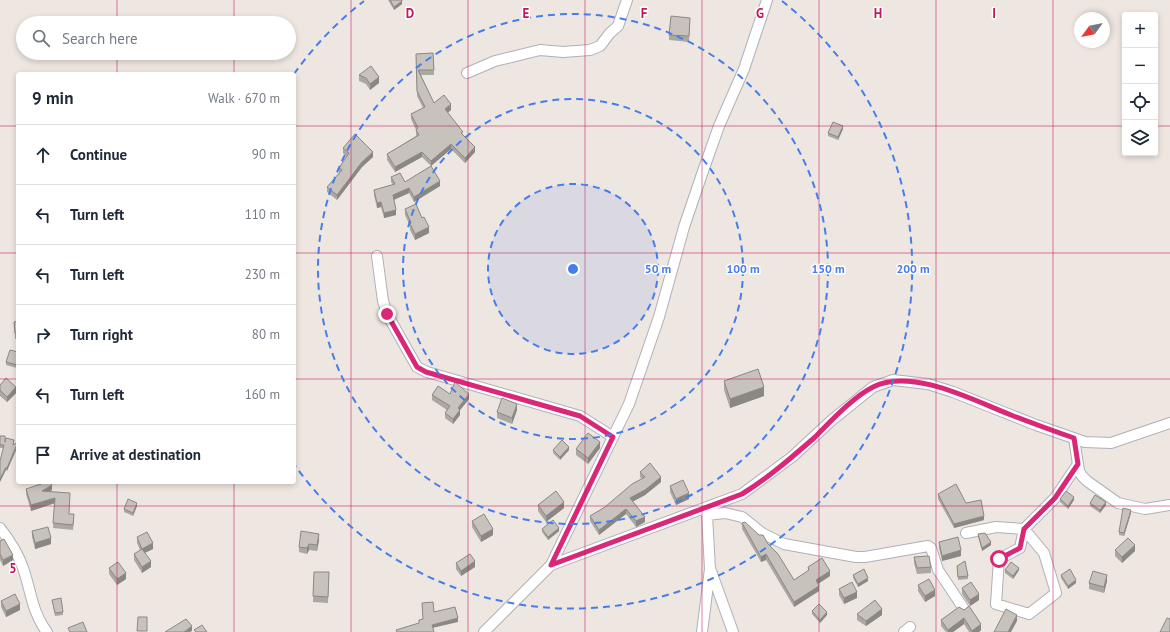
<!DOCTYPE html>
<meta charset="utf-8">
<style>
:root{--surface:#fff;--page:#f6f6f7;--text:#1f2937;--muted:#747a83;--line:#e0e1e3}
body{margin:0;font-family:"PT Sans",sans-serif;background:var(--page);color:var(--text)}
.controls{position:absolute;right:12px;top:12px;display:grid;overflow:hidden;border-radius:4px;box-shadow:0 2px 6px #0003}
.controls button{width:36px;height:36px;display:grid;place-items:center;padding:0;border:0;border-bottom:1px solid var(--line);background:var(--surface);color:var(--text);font:20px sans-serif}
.compass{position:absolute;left:1074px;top:12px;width:36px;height:36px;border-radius:50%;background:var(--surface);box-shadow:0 2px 6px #0003;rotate:237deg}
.stop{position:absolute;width:12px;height:12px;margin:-9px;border:3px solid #db2777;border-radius:50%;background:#fff}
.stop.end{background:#db2777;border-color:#fff;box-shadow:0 1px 4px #0008}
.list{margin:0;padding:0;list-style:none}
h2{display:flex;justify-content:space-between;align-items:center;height:52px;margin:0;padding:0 16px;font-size:17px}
h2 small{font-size:13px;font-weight:400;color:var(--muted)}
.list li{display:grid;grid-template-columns:26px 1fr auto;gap:12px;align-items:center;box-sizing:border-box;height:60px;padding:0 16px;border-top:1px solid var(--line)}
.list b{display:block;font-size:15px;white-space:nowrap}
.list em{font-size:13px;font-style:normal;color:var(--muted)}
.icon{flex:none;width:22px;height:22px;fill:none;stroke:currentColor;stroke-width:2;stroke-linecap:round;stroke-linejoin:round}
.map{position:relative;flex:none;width:1170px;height:632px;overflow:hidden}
.search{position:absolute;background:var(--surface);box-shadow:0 2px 6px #0003;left:16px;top:16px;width:280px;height:44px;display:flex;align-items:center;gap:10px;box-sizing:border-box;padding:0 14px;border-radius:22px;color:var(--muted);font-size:15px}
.panel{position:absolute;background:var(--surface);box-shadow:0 2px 6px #0003;left:16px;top:72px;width:280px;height:412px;border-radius:4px}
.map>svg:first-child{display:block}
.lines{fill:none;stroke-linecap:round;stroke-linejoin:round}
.street-casing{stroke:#adb1b9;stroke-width:12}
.street{stroke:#fff;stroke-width:10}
.wall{fill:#aba7a2}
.shaded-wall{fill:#8b8884}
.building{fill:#c7c2bc;stroke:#8b8884}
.route{stroke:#db2777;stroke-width:5}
.grid{fill:none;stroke:#c2185b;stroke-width:1;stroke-opacity:0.55}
.ring{fill:none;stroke:#467deb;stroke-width:2;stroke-dasharray:7 5}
.grid-label{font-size:13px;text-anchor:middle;font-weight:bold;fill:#c2185b;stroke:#fff;stroke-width:3;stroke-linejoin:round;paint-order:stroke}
.centre{fill:#467deb;stroke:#fff;stroke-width:2}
.ring-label{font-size:12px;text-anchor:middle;font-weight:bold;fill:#467deb;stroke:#fff;stroke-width:3;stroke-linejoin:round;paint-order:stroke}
</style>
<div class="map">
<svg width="1170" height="632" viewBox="0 0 1170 632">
<rect width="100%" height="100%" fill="#eee6e1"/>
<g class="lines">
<defs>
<path id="street" d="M467,73L495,61L540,50L563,52L590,50L600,46L610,33L618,26L627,0
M377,256L383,301L387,314L417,367L427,372L580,416L613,437
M1074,438L1079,471L1082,476L1087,481L1118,503L1145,509L1170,505
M707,515L725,513L742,517L762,533L784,544L856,557H865L928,546L931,548L938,570L964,609
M0,528C10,541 18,553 23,568C31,590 32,613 47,632
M966,533L996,527L1024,529L1044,553L1056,593L1029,614L996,604L999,559L1020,548L1024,529L1055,498L1078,464
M551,565L742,494L792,457L832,420L873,387L893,380L928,384L953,392L1036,425L1085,442L1111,443L1170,423
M711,571L733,632
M484,632L551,565L629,404L659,317L684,227L702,174L719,126L744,69L767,0
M702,632L710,569L707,515L704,509
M904,632L910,627"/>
</defs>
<!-- street casing -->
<use href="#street" class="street-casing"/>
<!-- street -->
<use href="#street" class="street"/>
</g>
<!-- wall -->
<path class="wall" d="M388,0H402V4L394,10Z
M690,24L689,42L669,40V35Z
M433,53L434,75H421L434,103L451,110L447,113L475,152L465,163L451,149L431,166L422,157L395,172L387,160V154L416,136V130L411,119V114L423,108L417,96L416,54Z
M359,75L379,83L370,90L366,84L359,81Z
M843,129L838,140L828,136V133Z
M343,148L373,157L362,167L337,200L327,192V187L339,173V168L347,157L343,153Z
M391,177L405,182L440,186L414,202L409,193L394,200L396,215L384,218L381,207L377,208L374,195V190L393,185L391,182Z
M405,209L429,233L415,240L410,230V226L405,215Z
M18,321V339H15L14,322Z
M18,352V364L17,368L6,365V362Z
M724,381L764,396L730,408L724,390Z
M0,385L16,393L7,402L0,396Z
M450,394L469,399L460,410V415L453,424L445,418V413L447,410L432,400V395Z
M517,410L512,424L497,418V412Z
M0,436L5,442L14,440L7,471L6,470L3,448H0Z
M600,448L588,464L576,455V449Z
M553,450H569L560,460L553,453Z
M640,472L661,482L645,495L632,502L645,522L636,527L626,514L599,535L590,521V516L605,507L642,479L640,477Z
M670,486L689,499L676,505L670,492Z
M26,489L52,490L50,491L74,520L73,530L53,528L55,503L31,511L26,494Z
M938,494L966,503L984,520L954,528L938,499Z
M1060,499L1074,500L1068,509L1060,502Z
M1090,503L1106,505L1100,513L1090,506Z
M538,505L564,508L546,522L538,511Z
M137,506L133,516L124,512V509Z
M1131,513L1124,536L1119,535V532Z
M472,521L493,535L481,542L472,527Z
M742,523L768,544L794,580L808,571V567L830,576L818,584L819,591L794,607L766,560L761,562L742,529Z
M542,529L559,531L548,540L542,532Z
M32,531L51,544L35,549L32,537Z
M978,534L991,545L982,551L978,537Z
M137,537L153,549L145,553L151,567L142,573L134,560V554L140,550L137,543Z
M319,540L317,551L309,550L307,554L299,552V547Z
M0,541L13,560L3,566L0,560Z
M939,542L961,556L942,561L939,548Z
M1115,550L1135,551L1122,563L1115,556Z
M914,557L931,567V573L917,574L914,563Z
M456,563L475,567L461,576L456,569Z
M957,566L968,576V579L958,580Z
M109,568L126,579L117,585L109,574Z
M1005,570H1019L1013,579L1005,573Z
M314,572H329L328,603L313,602Z
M853,575L868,581L858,587L853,578Z
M1061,575L1076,583L1068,589L1061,578Z
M1107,581L1104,593L1089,589V583Z
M918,585L935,596L925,602L918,591Z
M962,588L979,600L970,606L962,594Z
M839,589L857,598L844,604L839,595Z
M52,600L63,612V615L55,616Z
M1,601L20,610L6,617L1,607Z
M959,607L981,630L979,632H969L964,624L953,632H946L941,626V620Z
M812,611L827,615L820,623L812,614Z
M857,614L882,615L866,626L857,620Z"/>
<!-- shaded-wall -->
<path class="shaded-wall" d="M402,1V4L394,10V7Z
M379,77V83L370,90V84Z
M451,104V110L445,115V109Z
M843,126V129L838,140V137Z
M451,144V149L431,166V161Z
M475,147V152L465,163V158Z
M373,152V157L362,167L337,200V195L362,162Z
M422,152V157L395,172V167Z
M440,181V186L414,202V197Z
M409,188V193L393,200V195Z
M381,202V207L377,208V203Z
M396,210V215L384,218V213Z
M429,227V233L415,240V234Z
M16,387V393L7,402V397Z
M764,387V396L730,408V399Z
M469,394V399L460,410V415L453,424V419L458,408Z
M517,404V410L512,424V418Z
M600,442V448L588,464V458Z
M18,443V446L7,471V468Z
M569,447V450L560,460V457Z
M6,467V470L0,482V479Z
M661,477V482L645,495L630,503V498Z
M52,485V490L42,496V491Z
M689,493V499L676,505V499Z
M1074,497V500L1068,509V506Z
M55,498V503L31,511V505Z
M564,502V508L546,522V516Z
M1106,502V505L1100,513V510Z
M137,503V506L133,516V513Z
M626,509V514L599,535V530Z
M1131,510V513L1124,536V533Z
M984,516V520L954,528V524Z
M645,517V522L636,527V521Z
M559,528V531L548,540V537Z
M493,529V535L481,542V536Z
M319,534V540L317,551V545Z
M51,538V544L35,549V543Z
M991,542V545L982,551V548Z
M153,543V549L142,554V549Z
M309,544V550L307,554V548Z
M1135,545V551L1122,563V557Z
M961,550V556L942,561V556Z
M766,554V560L761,562V557Z
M13,555V560L3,566V560Z
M151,561V567L142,573V567Z
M475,561V567L461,576V571Z
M1019,568V570L1013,579V576Z
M830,571V576L816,585V580Z
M126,573V579L117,585V579Z
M1107,575V581L1104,593V587Z
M868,578V581L858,587V584Z
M1076,580V583L1068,589V586Z
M819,586V591L794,607V602Z
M935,590V596L925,602V596Z
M857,592V598L844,604V598Z
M979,594V600L970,606V600Z
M20,604V610L6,617V611Z
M882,609V615L866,626V621Z
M827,612V615L820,623V620Z
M1017,615V621L1011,632H1008Z
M458,618V622L432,628V625Z
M964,618V624L953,632H948V630Z
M981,624V630L979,632H972V631Z
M192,626V631L190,632H184Z"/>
<!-- building -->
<path class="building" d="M390,0H402V1L394,7Z
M671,16L690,18L689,36L669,35Z
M433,53L434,70H418L434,103L444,95L451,104L445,109L463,132L461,133L475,147L465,158L451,144L431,161L422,152L395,167L387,154L419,135L416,130L418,128L411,114L425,107L417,91L416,54Z
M371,66L379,77L370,84L366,78L359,75Z
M833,122L843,126L838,137L828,133Z
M355,134L373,152L362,162L337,195L327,187L342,170L339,168L349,153L343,148Z
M431,166L440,181L414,197L409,188L393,195L396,210L384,213L381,202L377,203L374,190L395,184L391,177L400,173L405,182Z
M416,204L422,218L424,217L429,227L415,234L410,224L411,223L405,209Z
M18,321V333H15L14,322Z
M10,350L18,352V361L17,365L6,362Z
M758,369L764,387L730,399L724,381Z
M6,378L16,387L7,397L0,390V385Z
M455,382L469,394L458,408L460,410L453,419L445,413L450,406L432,395L438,386L450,394Z
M502,398L517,404L512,418L497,412Z
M588,433L600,442L588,458L576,449Z
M0,436H5V442L6,438L14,440L13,445L18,442L7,468L6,467L0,479V461L4,445H0Z
M562,440L569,447L560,457L553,450Z
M650,463L661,477L645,490L630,498L645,517L636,521L626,509L599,530L590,516L605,507L632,484L645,477L640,472Z
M683,480L689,493L676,499L670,486Z
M47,482H51L52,485L42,491L70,493L69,514H74L73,525L53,523L55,498L31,505L26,489Z
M956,484L966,503L981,500L984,516L954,524L938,494Z
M556,491L564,502L546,516L538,505Z
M1066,491L1074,497L1068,506L1060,499Z
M1095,495L1106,502L1100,510L1090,503Z
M128,499L137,503L133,513L124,509Z
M1123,508L1131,510L1124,533L1119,532Z
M484,514L493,529L481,536L472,521Z
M553,520L559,528L548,537L542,529Z
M745,522L759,535H763L768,544L778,554L794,580L809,570L808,567L822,558L830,571L816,580L819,586L794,602L766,554L761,557L742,523Z
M48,527L51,538L35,543L32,531Z
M301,531L319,534L317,545L309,544L307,548L299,547Z
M147,532L153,543L142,549L137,537Z
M985,533L991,542L982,548L978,534Z
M958,537L961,550L942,556L939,542Z
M1128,538L1135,545L1122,557L1115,550Z
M4,539L13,555L3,560L0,554V541Z
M142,549L151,561L142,567L134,554Z
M470,554L475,561L461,571L456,563Z
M929,556L931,567L917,568L914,557Z
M965,561L968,576L958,577L957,566Z
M118,562L126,573L117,579L109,568Z
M1011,562L1019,568L1013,576L1005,570Z
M864,569L868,578L858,584L853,575Z
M1070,569L1076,580L1068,586L1061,575Z
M1093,571L1107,575L1104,587L1089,583Z
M314,572H329L328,597L313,596Z
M929,579L935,590L925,596L918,585Z
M852,582L857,592L844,598L839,589Z
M971,582L979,594L970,600L962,588Z
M15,594L20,604L6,611L1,601Z
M61,598L63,612L55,613L52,600Z
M875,600L882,609L866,621L857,614Z
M433,602L434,612L455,607L458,618L432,625L434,632H397L396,630L419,623V620L423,619L422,603Z
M819,604L827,612L820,620L812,611Z
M969,606L981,624L972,631L964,618L948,630L941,620L959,607L964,610Z
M1006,609L1017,615L1008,632H994Z
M138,617H147V631H137Z
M1167,618L1170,619V632H1160Z
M186,619L192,626L184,632H165Z
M83,622L87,632H70L68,628Z
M202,625L207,632H196L194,630Z"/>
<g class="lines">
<!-- route -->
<path class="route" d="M387,314L417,367L426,372L580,416L613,437L551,565L742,494C768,478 791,458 814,438C830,422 853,397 873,387C911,367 975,401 1011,415C1032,423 1053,431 1074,438L1078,464L1055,498L1024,529L1020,548L999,559"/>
</g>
<!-- grid -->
<path class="grid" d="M117,0V23M234,0V23M351,0V632M468,0V632M585,0V632M702,0V632M819,0V632M936,0V632M1053,0V632M117,53V74M234,53V74M0,126H18M294,126H1125M1155,126H1170M0,253H18M294,253H1170M0,379H18M294,379H1170M117,482V632M234,482V632M0,506H1170"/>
<!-- distance rings -->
<circle cx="573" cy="269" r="85" fill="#467deb" fill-opacity=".12"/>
<g class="ring">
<circle cx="573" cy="269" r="85"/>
<circle cx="573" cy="269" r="170"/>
<circle cx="573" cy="269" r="255"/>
<path d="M294 74A340 340 0 0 1 364 1M782 1A340 340 0 1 1 294 464"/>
</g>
<g class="grid-label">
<text x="410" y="18">D</text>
<text x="526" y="18">E</text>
<text x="644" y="18">F</text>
<text x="760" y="18">G</text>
<text x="878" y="18">H</text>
<text x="994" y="18">I</text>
<text x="13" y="573">5</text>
</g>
<circle cx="573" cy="269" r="6" class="centre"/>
<g class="ring-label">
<text x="658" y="273">50 m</text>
<text x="743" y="273">100 m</text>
<text x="828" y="273">150 m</text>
<text x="913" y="273">200 m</text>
</g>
</svg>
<div class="controls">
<button>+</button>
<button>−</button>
<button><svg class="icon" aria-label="locate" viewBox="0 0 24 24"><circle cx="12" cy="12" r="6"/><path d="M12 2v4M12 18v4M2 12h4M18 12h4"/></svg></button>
<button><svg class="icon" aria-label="layers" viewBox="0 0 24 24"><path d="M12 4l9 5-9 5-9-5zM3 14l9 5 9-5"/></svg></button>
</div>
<svg class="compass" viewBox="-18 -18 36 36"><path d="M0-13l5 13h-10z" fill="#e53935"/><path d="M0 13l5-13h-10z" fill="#747a83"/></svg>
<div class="stop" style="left:999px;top:559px"></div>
<div class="stop end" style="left:387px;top:314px"></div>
<div class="search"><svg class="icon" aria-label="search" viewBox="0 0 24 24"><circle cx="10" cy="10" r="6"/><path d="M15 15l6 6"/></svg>Search here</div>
<section class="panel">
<h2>9 min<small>Walk · 670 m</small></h2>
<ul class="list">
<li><svg class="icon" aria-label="ahead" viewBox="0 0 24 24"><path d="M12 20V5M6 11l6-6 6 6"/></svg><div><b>Continue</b></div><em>90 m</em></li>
<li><svg class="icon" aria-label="left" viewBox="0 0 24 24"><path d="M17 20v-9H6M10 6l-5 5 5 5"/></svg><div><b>Turn left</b></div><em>110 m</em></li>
<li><svg class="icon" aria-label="left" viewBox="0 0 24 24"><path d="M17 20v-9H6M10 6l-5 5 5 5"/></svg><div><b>Turn left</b></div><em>230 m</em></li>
<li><svg class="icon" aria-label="right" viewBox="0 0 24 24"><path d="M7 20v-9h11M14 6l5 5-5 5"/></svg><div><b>Turn right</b></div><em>80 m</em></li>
<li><svg class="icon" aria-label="left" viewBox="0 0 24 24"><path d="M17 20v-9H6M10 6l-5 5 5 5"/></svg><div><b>Turn left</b></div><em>160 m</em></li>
<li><svg class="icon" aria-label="arrive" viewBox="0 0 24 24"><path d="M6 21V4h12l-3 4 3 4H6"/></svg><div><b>Arrive at destination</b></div></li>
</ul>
</section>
</div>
